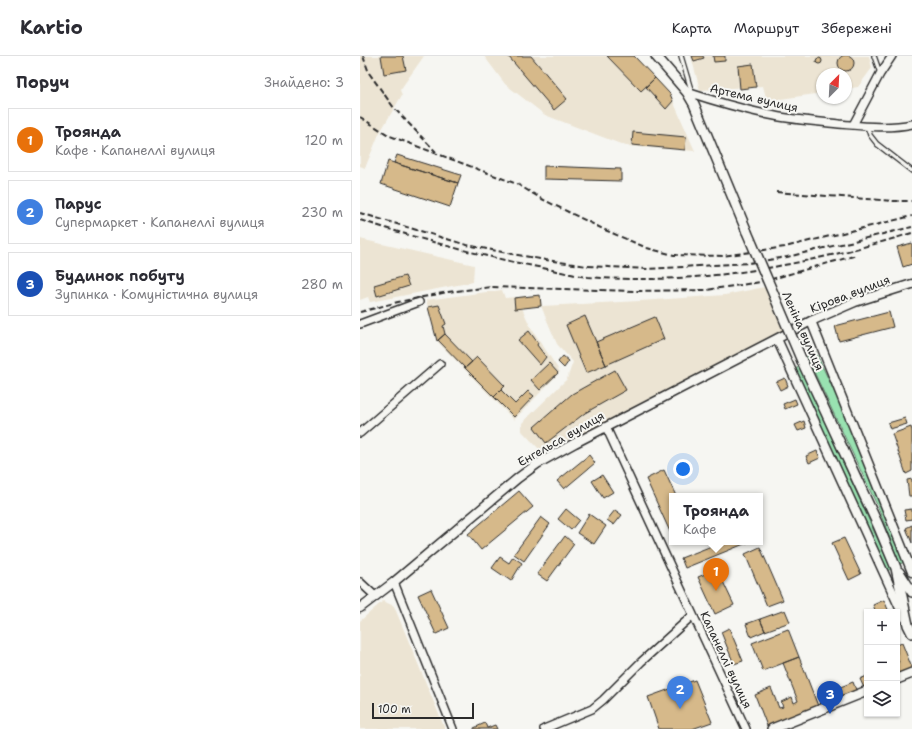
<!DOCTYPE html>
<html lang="uk">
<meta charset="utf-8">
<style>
:root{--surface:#fff;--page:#f2f2f3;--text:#2b2b33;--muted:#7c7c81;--line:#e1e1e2;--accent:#b45309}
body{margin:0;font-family:"Shantell Sans",sans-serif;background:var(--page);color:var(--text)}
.controls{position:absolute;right:12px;bottom:12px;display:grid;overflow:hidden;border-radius:0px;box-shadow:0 1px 3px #0004}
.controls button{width:36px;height:36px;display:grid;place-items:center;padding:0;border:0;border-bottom:1px solid var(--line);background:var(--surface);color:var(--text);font:20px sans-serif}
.compass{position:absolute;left:456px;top:12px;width:36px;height:36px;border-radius:50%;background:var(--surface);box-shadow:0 1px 3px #0004;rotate:24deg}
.scale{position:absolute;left:12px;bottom:10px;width:102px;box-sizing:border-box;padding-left:4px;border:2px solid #2b2b2b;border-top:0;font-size:11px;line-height:14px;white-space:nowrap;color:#2b2b2b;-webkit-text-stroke:3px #f6f6f2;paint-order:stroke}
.you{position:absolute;left:323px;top:413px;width:14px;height:14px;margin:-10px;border:3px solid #fff;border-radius:50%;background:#1a73e8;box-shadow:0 0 0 6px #1a73e833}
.badge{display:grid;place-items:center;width:26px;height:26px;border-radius:50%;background:var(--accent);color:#fff;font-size:13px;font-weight:700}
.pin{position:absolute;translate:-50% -33px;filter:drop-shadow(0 1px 2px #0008)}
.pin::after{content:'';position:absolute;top:21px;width:14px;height:12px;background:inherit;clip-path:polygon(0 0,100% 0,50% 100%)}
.popup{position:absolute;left:309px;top:437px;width:94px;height:52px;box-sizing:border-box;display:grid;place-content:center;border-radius:0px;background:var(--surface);filter:drop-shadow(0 1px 3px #0005);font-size:13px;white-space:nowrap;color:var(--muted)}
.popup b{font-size:15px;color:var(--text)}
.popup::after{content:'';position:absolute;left:50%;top:100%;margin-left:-8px;border:8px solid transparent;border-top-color:var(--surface)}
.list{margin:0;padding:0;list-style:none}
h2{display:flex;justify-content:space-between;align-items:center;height:52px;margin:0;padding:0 16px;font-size:17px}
h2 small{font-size:13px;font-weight:400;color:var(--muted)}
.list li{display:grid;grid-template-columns:26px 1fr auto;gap:12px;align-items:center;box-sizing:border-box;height:64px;margin:0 8px 8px;padding:0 8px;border:1px solid var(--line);border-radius:0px}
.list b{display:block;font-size:15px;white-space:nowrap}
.list p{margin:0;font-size:13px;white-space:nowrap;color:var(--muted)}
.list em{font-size:13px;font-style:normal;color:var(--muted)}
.icon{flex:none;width:22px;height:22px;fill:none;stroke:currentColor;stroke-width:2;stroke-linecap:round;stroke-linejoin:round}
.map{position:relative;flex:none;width:552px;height:673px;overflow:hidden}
header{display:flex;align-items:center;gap:24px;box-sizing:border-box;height:56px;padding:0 20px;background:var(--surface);border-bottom:1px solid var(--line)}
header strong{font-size:19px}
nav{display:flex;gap:22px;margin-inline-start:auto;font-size:14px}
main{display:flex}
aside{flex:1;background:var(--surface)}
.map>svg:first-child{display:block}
.built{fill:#ece4d3}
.green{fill:#99e2b1;stroke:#62866e}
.building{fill:#d6b98a;stroke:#2b2b2b}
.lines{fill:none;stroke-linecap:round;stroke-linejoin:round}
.service-casing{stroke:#2b2b2b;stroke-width:6}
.minor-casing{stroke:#2b2b2b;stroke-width:10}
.tertiary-casing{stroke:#2b2b2b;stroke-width:11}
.secondary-casing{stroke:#2b2b2b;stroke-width:12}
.service{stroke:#f6f6f2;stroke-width:3.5}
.minor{stroke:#f6f6f2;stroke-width:7}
.tertiary{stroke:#f6f6f2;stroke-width:8}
.secondary{stroke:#f6f6f2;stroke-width:9}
.rail{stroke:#2b2b2b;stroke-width:2;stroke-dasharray:6 3;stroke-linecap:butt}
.secondary-bridge-casing{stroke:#2b2b2b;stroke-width:12;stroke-linecap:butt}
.secondary-bridge{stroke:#f6f6f2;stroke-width:9}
.labels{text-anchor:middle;stroke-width:4;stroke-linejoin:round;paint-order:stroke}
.street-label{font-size:12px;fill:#2b2b2b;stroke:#f6f6f2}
</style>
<header>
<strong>Kartio</strong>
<nav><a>Карта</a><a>Маршрут</a><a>Збережені</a></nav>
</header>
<main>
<aside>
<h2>Поруч<small>Знайдено: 3</small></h2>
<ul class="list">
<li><span class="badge" style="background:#e8710a">1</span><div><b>Троянда</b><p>Кафе · Капанеллі вулиця</p></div><em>120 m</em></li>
<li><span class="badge" style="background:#3f7fe0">2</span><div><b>Парус</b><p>Супермаркет · Капанеллі вулиця</p></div><em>230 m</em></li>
<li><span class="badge" style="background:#1a4fb4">3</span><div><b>Будинок побуту</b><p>Зупинка · Комуністична вулиця</p></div><em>280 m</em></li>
</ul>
</aside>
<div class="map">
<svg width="552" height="673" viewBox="0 0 552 673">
<rect width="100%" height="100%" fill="#f6f6f2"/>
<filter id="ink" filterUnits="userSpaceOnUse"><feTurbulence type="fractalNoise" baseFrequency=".025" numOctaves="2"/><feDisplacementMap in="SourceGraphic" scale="8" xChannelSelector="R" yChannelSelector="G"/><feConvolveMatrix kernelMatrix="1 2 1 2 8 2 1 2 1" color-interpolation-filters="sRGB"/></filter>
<g filter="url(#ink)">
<!-- built -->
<path class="built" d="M0,0H64L40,34L42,39L19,78L5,112L0,110Z
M124,0H274L310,38L335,95L266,90L185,59L145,28Z
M331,0H509L512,12L498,31L486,33V18H462V37L407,45L403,30L340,34Z
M0,183L114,209L113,226L10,246L8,241L0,244Z
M405,231L424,276L355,312L190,393L180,394L162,375V367L207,323L213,306L197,288L181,250L162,252L170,270L200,316L154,364L78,286L66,244L142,234L145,242L180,239L182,250L280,245L365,239Z
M23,545L34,550L85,673H0V565Z"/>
<!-- green -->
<path class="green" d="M455,295L483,354L544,506L540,508L517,449L447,301L448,298Z
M440,311L531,513L527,515L434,313Z"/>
<!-- building -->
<path class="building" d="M478 7a8 8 0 1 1 16 0a8 8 0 1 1-16 0Z
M21,0H43L46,14L24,18Z
M148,0H171L207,43L194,54Z
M247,0H274L295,22L281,35Z
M332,0H343L344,2L334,5Z
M353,0H365V5L354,6Z
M456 5a3 3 0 1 1 6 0a3 3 0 1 1-6 0Z
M393,8L396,31L380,33L378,10Z
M295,22L310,38L313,45L306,53L286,31Z
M273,76L326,81L325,94L272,89Z
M37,99L101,119L98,127L34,107Z
M28,105L98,127L90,151L21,128Z
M184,110L261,113V125L184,123Z
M552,187V208L543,211L537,191Z
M45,220L49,230L17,240L14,229Z
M180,239L181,250L155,253L154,242Z
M79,249L86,268L83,270L85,278L77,285L68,251Z
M529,256L533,271L479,285L475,270Z
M225,260L246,309L226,317L206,269Z
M295,261L304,283L246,309L236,286Z
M169,275L178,287L177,289L186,301L180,309L158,284Z
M85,278L112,306L105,312L78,284Z
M203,300L209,305L204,312L198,306Z
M117,301L145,330L134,341L105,312Z
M189,307L198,317L180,334L171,324Z
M255,314L266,334L225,357L186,387L174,371L212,338Z
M425,322L428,330L420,334L416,326Z
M141,334L155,348L168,335L174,340L154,361L134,341Z
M435,343L437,348L425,353L423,348Z
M545,362L547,368L530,373L528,367Z
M444,365L446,372L438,375L435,369Z
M551,371L552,375V415L546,418L532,378Z
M457,395L460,402L449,407L446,400Z
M229,399L235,407L204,433L197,425Z
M304,414L316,440H312V480L286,423Z
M242,419L253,436L243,442L232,425Z
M552,423V440H549L547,424Z
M159,435L173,451L121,494L108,478Z
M206,453L219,464L211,474L198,463Z
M552,453V463L546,464L544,454Z
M255,454L262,459L254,469L247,464Z
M229,458L246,470L234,488L217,477Z
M181,461L190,468L164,505L154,498Z
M552,469V487L546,472Z
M205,480L214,488L187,525L177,518Z
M484,482L501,518L489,524L472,487Z
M362,486H389L325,512L321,502Z
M400,491L423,544L407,550L385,498Z
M140,501L149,507L153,501L162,507L151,525L132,512Z
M357,513L374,549L355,558L338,521Z
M71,533L89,572L76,578L58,539Z
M524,544L529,556H516L513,549Z
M425,554L430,566L405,575L400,563Z
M400,563L405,575L391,581L386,568Z
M369,572L383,605L374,608L361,576Z
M428,573L439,601L403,615L392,587Z
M542,587L552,612L537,618V607L539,606L537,603V589Z
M439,601L458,650L407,670L395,639L411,632L419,652L423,651L421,646L432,641L434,647L438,645L423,607Z
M507,620V631L504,632L500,623Z
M335,624L352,666L332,673H299L288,641Z
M493,626L496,634L461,648L458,640Z
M125,667L127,672L135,669L137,673H114V672Z"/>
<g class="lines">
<defs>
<path id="service" d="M321,0L332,37
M514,0L520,17
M507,70L510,79L517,88L552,115"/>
<path id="minor" d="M327,36C354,45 382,53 410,59C432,64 456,65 479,68C503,70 528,73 552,68
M493,69L520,18L532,0
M0,268L59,246
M246,371L386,673
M0,377L80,308
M0,526L15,540
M34,526L93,673
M184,673L232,653L243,644L281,606L333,559"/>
<path id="tertiary" d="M451,265L552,516
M417,283L544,561
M0,552L34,526L158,422L177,408L215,387L451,265L495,246L552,228"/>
<path id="secondary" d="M296,0L327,36L334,48L387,176
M442,305L518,469L536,512L548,569L552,577
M539,516L552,536
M537,623L552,617
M412,673L507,635"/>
</defs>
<!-- service casing -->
<use href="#service" class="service-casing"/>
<!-- minor casing -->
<use href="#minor" class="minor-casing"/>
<!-- tertiary casing -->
<use href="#tertiary" class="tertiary-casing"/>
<!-- secondary casing -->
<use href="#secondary" class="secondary-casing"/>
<!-- service -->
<use href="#service" class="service"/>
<!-- minor -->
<use href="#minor" class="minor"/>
<!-- tertiary -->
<use href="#tertiary" class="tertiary"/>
<!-- secondary -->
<use href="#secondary" class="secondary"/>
<!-- rail -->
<path class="rail" d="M3,0L9,17L34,52L76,96
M0,61L30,80L157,128L182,143L245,174L287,192L314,199L363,200L425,191L552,160
M416,136L533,145H552
M0,157L107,189L147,197L186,204L227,210L270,212L288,213L389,207L427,201L552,171
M0,164C59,183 117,199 178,211C194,214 211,219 228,221C338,230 448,209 552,177
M0,256L38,246L88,236L132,231L275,235L346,234L401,226L497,199"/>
<defs>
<path id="secondary-bridge" d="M387,176L442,305"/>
</defs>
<!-- secondary-bridge casing -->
<use href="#secondary-bridge" class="secondary-bridge-casing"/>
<!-- secondary-bridge -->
<use href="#secondary-bridge" class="secondary-bridge"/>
</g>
</g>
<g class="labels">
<!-- street labels -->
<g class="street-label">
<text transform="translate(394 42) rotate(13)" y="4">Артема вулиця</text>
<text transform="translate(490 238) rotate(-21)" y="4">Кірова вулиця</text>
<text transform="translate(443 275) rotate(66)" y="4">Леніна вулиця</text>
<text transform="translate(201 383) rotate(-30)" y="4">Енгельса вулиця</text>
<text transform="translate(366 604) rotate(65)" y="4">Капанеллі вулиця</text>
</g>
</g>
</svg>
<div class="controls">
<button>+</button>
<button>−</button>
<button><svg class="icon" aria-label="layers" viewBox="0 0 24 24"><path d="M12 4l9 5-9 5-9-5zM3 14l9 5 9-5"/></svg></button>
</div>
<svg class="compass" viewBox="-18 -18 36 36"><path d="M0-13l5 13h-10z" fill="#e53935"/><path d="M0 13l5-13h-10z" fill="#7c7c81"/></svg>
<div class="scale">100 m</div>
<div class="you"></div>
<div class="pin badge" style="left:356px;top:535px;background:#e8710a">1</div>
<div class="popup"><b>Троянда</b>Кафе</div>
<div class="pin badge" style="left:320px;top:653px;background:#3f7fe0">2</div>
<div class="pin badge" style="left:470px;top:658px;background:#1a4fb4">3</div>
</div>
</main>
